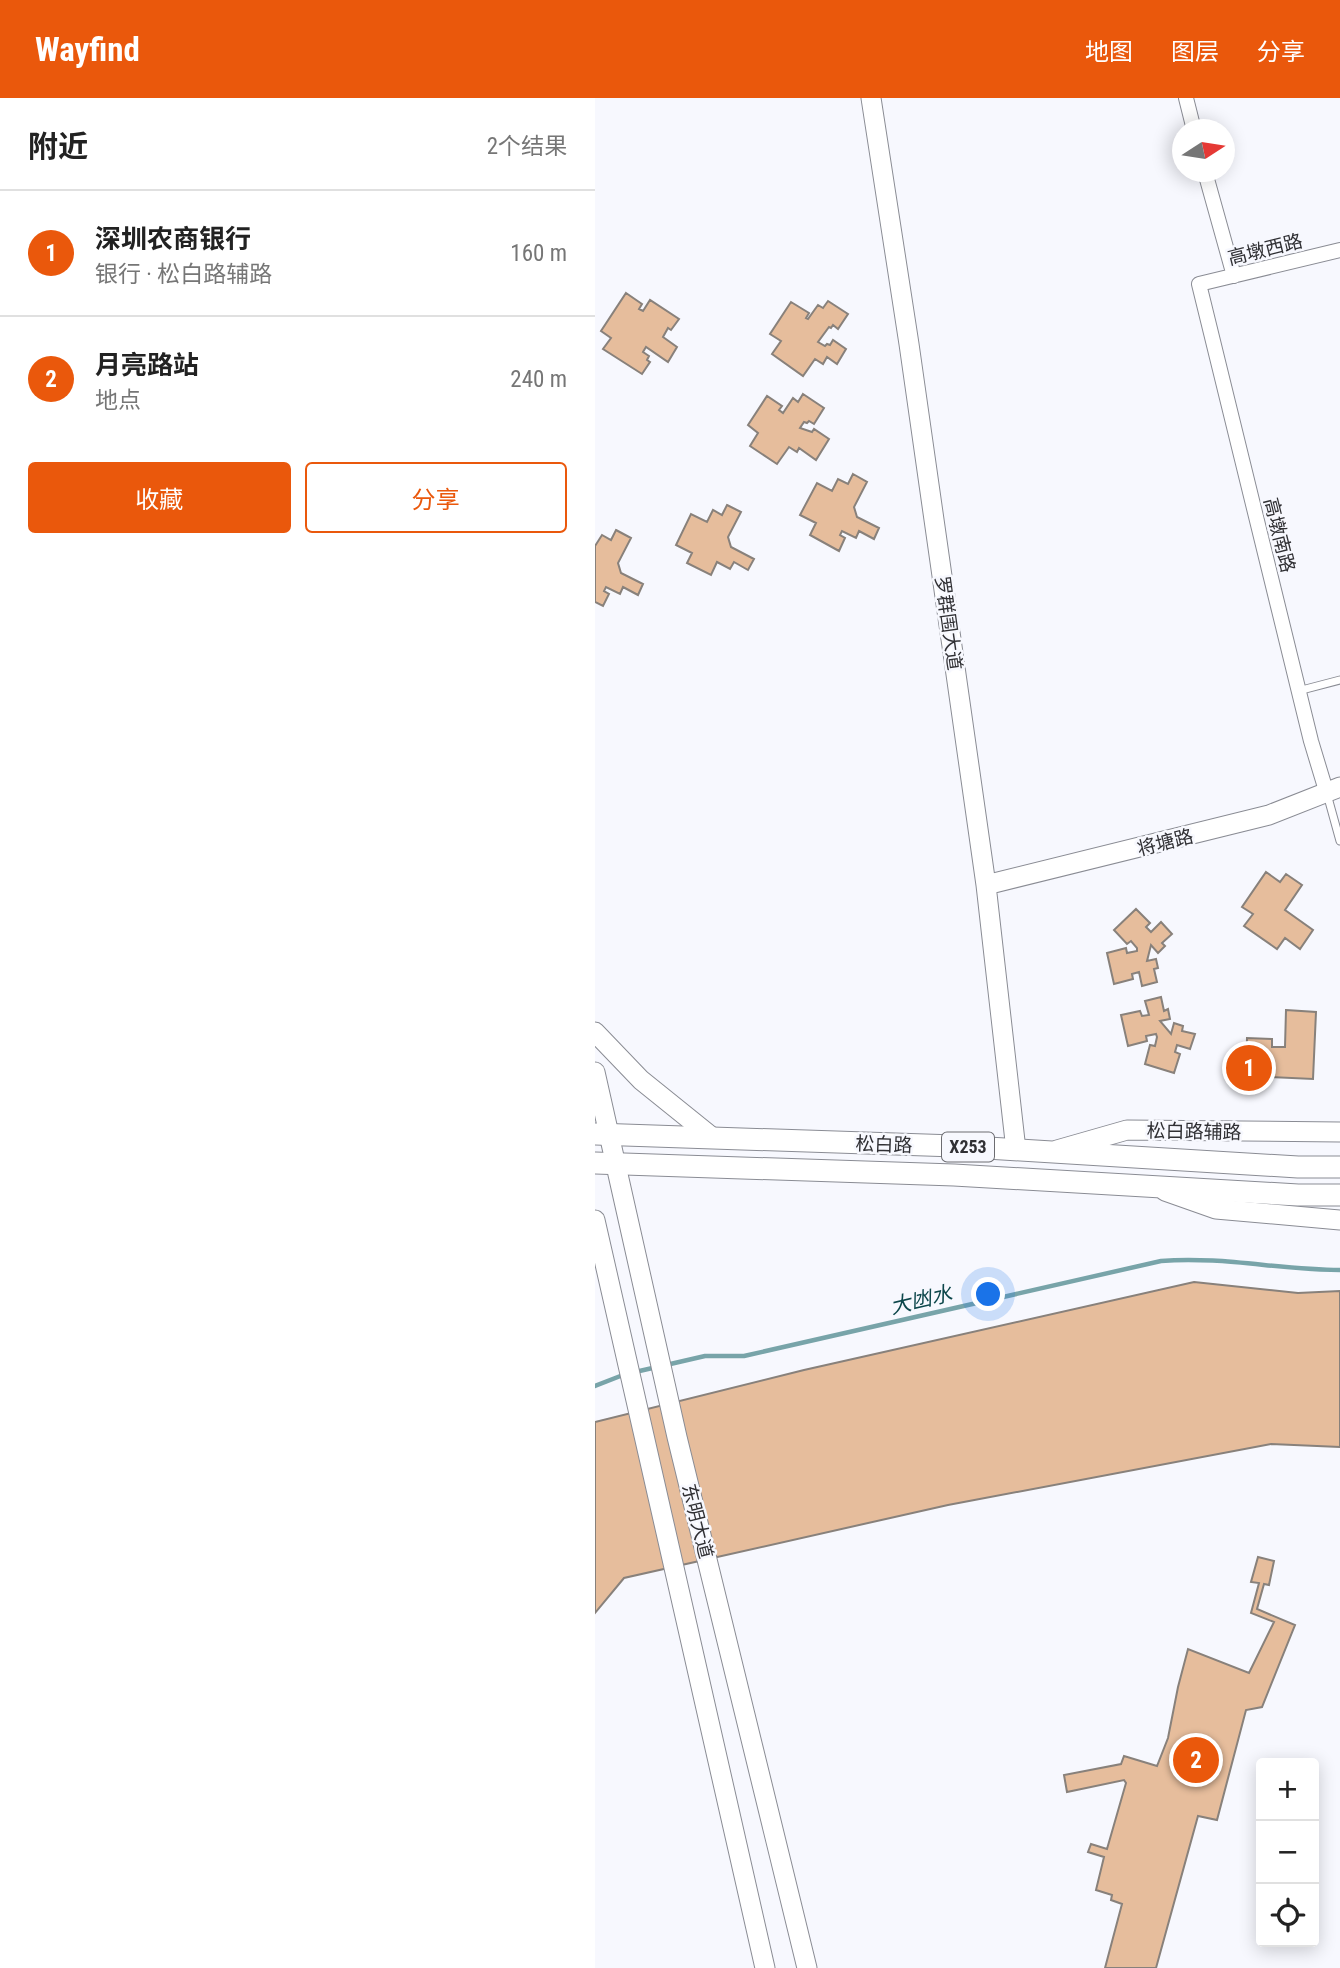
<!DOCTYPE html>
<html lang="zh">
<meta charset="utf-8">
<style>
:root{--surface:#fff;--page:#f6f6f6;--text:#222;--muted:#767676;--line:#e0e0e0;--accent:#ea580c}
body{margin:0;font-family:"Roboto Condensed","Noto Sans SC",sans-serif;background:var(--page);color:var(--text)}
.controls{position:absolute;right:21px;bottom:21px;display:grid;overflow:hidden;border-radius:7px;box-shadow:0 4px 18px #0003}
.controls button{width:63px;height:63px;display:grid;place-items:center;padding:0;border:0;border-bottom:2px solid var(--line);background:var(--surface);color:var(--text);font:35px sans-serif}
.compass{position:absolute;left:577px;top:21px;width:63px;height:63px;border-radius:50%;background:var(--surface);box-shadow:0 4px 18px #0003;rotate:78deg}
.you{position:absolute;left:394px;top:1197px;width:24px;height:24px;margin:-18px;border:5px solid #fff;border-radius:50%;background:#1a73e8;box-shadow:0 0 0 10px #1a73e833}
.badge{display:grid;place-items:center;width:46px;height:46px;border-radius:50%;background:var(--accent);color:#fff;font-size:23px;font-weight:700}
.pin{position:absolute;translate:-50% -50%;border:4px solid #fff;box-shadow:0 2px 7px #0006}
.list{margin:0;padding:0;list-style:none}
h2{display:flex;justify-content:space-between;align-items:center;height:91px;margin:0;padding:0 28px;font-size:30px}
h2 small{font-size:23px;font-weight:400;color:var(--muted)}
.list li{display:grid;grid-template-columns:46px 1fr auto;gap:21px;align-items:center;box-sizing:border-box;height:126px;padding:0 28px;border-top:2px solid var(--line)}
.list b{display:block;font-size:26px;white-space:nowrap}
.list p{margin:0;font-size:23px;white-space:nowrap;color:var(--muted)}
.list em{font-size:23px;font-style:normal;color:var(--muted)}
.actions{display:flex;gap:14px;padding:21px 28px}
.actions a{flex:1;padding:16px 0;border:2px solid var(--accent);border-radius:7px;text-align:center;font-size:24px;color:var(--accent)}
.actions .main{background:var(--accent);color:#fff}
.icon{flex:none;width:38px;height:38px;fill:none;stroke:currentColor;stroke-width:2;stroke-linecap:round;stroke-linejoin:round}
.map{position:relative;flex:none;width:745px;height:1870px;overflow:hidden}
header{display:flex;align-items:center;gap:42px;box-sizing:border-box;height:98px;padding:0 35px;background:var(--accent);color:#fff}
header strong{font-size:33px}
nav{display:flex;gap:38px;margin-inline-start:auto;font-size:24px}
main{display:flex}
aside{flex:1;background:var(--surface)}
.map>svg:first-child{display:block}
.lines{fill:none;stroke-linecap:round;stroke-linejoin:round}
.stream{stroke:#78a4a9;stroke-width:4.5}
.building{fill:#e6bd9c;stroke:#88817b;stroke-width:2}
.lane-casing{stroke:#8a8c94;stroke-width:9}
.street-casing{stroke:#8a8c94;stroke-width:16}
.secondary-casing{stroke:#8a8c94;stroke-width:21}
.primary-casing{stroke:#8a8c94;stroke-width:23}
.lane{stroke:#fff;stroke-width:7}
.street{stroke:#fff;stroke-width:14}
.secondary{stroke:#fff;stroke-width:19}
.primary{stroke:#fff;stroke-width:21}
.labels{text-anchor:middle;stroke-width:5;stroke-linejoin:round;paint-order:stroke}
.shield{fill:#f7f8fe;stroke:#6c6c71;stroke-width:2}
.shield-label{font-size:18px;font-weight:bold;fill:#303034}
.street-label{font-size:19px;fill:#303034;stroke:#f7f8fe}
.water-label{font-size:21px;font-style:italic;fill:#0d474b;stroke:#f7f8fe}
</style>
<header>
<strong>Wayfind</strong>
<nav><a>地图</a><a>图层</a><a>分享</a></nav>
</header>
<main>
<aside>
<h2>附近<small>2个结果</small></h2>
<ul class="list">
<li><span class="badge">1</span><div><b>深圳农商银行</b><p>银行 · 松白路辅路</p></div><em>160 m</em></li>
<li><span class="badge">2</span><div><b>月亮路站</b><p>地点</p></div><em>240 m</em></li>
</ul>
<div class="actions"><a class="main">收藏</a><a>分享</a></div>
</aside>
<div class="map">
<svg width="745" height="1870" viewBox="0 0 745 1870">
<rect width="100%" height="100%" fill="#f7f8fe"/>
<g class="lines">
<!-- stream -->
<path class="stream" d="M71,1267L110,1258H149L566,1163C626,1158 685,1172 745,1172
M40,1274L62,1269
M0,1288L28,1277"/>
</g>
<!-- building -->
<path class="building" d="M31,195L47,206L44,211L48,213L55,202L84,221L76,232L73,230L68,239L82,249L73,264L51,249L48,254L54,258L52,262L55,264L47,276L8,251L16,240L6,233Z
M233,203L253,216L243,231L238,227L236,230L234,229L223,244L230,248L232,246L235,247L238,242L251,251L242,266L232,259L228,266L220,261L208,278L177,256L186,243L175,236L196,204L214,215L211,220L213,221L223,207L228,210Z
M208,296L229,310L219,326L214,323L212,325L209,324L205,330L217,334L219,331L234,341L221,362L204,350L202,354L194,349L182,366L155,348L163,335L153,327L172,298L187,308L184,312L188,315L198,300L203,304Z
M258,376L272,384L259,409L262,419L284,430L279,441L264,433L261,440L247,433L245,437L250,440L244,453L215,437L221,425L205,417L222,385L237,393L243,381L253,386Z
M132,407L146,414L133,439L136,449L159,461L153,472L139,464L135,471L122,464L116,477L92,465L97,455L81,447L96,416L112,424L118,412L127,417Z
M21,432L36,440L23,465L26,475L48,486L43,497L28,489L25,496L11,489L9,493L14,496L8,508L0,504V448L7,437L16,442Z
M671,774L685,784L691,776L707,787L690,812L718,832L705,851L690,840L682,851L649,828L658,816L647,809Z
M541,811L555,825L551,829L556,834L566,824L577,836L567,845L570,848L563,855L556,847L552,863L561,861L563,870L559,871L562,884L547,888L544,874L537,876L538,881L519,886L512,855L531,850L532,855L542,853V850L536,843L532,846L519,832Z
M566,899L569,913L573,911L575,921L565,923L576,936L579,925L588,928L587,933L600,936L595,951L582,947L580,954L585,956L579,975L550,966L555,947L560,948L562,939L561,936L551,938L552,943L533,948L526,917L545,913L547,918L554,917L550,903Z
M691,912L721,914L718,981L651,978L652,940L677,941V949H690Z
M599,1184L703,1195L745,1193V1349L676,1346L353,1407L29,1480L0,1515V1324L209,1272Z
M663,1459L679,1463L674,1487L669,1486L662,1511L700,1527L667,1609L651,1612L622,1722L603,1718L561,1870H510L527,1806L516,1802L517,1797L501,1792L509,1759L493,1754L496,1746L512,1751L531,1685L529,1682L472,1694L469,1677L526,1666L529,1658L562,1668L573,1640L583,1589L593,1551L654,1575L679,1524L656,1515L664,1485L656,1484Z"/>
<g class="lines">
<defs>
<path id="lane" d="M703,593L745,582
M732,696L745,743"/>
<path id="street" d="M591,0L599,32
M610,74L639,178
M732,696L716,643L604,186L745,152"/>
<path id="secondary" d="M276,0L314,246L391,787L421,1052
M391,787L674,717L745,689
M0,934L46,982L118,1040
M0,974L82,1339L212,1870
M462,1052L532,1032L745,1034
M570,1093L621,1111L745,1122
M0,1122L170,1870"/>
<path id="primary" d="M0,1036L360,1048L703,1069H745
M0,1065L359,1077L703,1097H745"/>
</defs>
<!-- lane casing -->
<use href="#lane" class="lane-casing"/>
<!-- street casing -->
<use href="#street" class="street-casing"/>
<!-- secondary casing -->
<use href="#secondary" class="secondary-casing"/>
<!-- primary casing -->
<use href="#primary" class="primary-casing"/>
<!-- lane -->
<use href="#lane" class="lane"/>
<!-- street -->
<use href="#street" class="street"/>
<!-- secondary -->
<use href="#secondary" class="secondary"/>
<!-- primary -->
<use href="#primary" class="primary"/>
</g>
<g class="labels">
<!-- shield labels -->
<rect class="shield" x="347" y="1034.5" width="52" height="29" rx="5"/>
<g class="shield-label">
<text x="373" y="1055">X253</text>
</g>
<!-- street labels -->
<g class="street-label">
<text transform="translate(670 151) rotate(-14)" y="7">高墩西路</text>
<text transform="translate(685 437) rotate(76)" y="7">高墩南路</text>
<text transform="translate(354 525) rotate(82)" y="7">罗群围大道</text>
<text transform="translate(570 744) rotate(-14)" y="7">将塘路</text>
<text transform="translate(599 1033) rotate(1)" y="7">松白路辅路</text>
<text transform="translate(289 1046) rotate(2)" y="7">松白路</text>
<text transform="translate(103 1423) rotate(76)" y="7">东明大道</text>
</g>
<!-- water labels -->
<g class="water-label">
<text transform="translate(326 1202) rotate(-13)" y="7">大凼水</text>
</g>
</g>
</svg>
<div class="controls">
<button>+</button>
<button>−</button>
<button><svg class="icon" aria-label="locate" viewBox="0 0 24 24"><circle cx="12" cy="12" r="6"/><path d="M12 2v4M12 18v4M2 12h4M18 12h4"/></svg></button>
</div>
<svg class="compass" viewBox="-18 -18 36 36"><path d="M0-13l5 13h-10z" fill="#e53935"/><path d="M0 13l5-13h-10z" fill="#767676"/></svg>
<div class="you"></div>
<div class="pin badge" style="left:654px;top:970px">1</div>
<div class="pin badge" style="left:601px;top:1662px">2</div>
</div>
</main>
